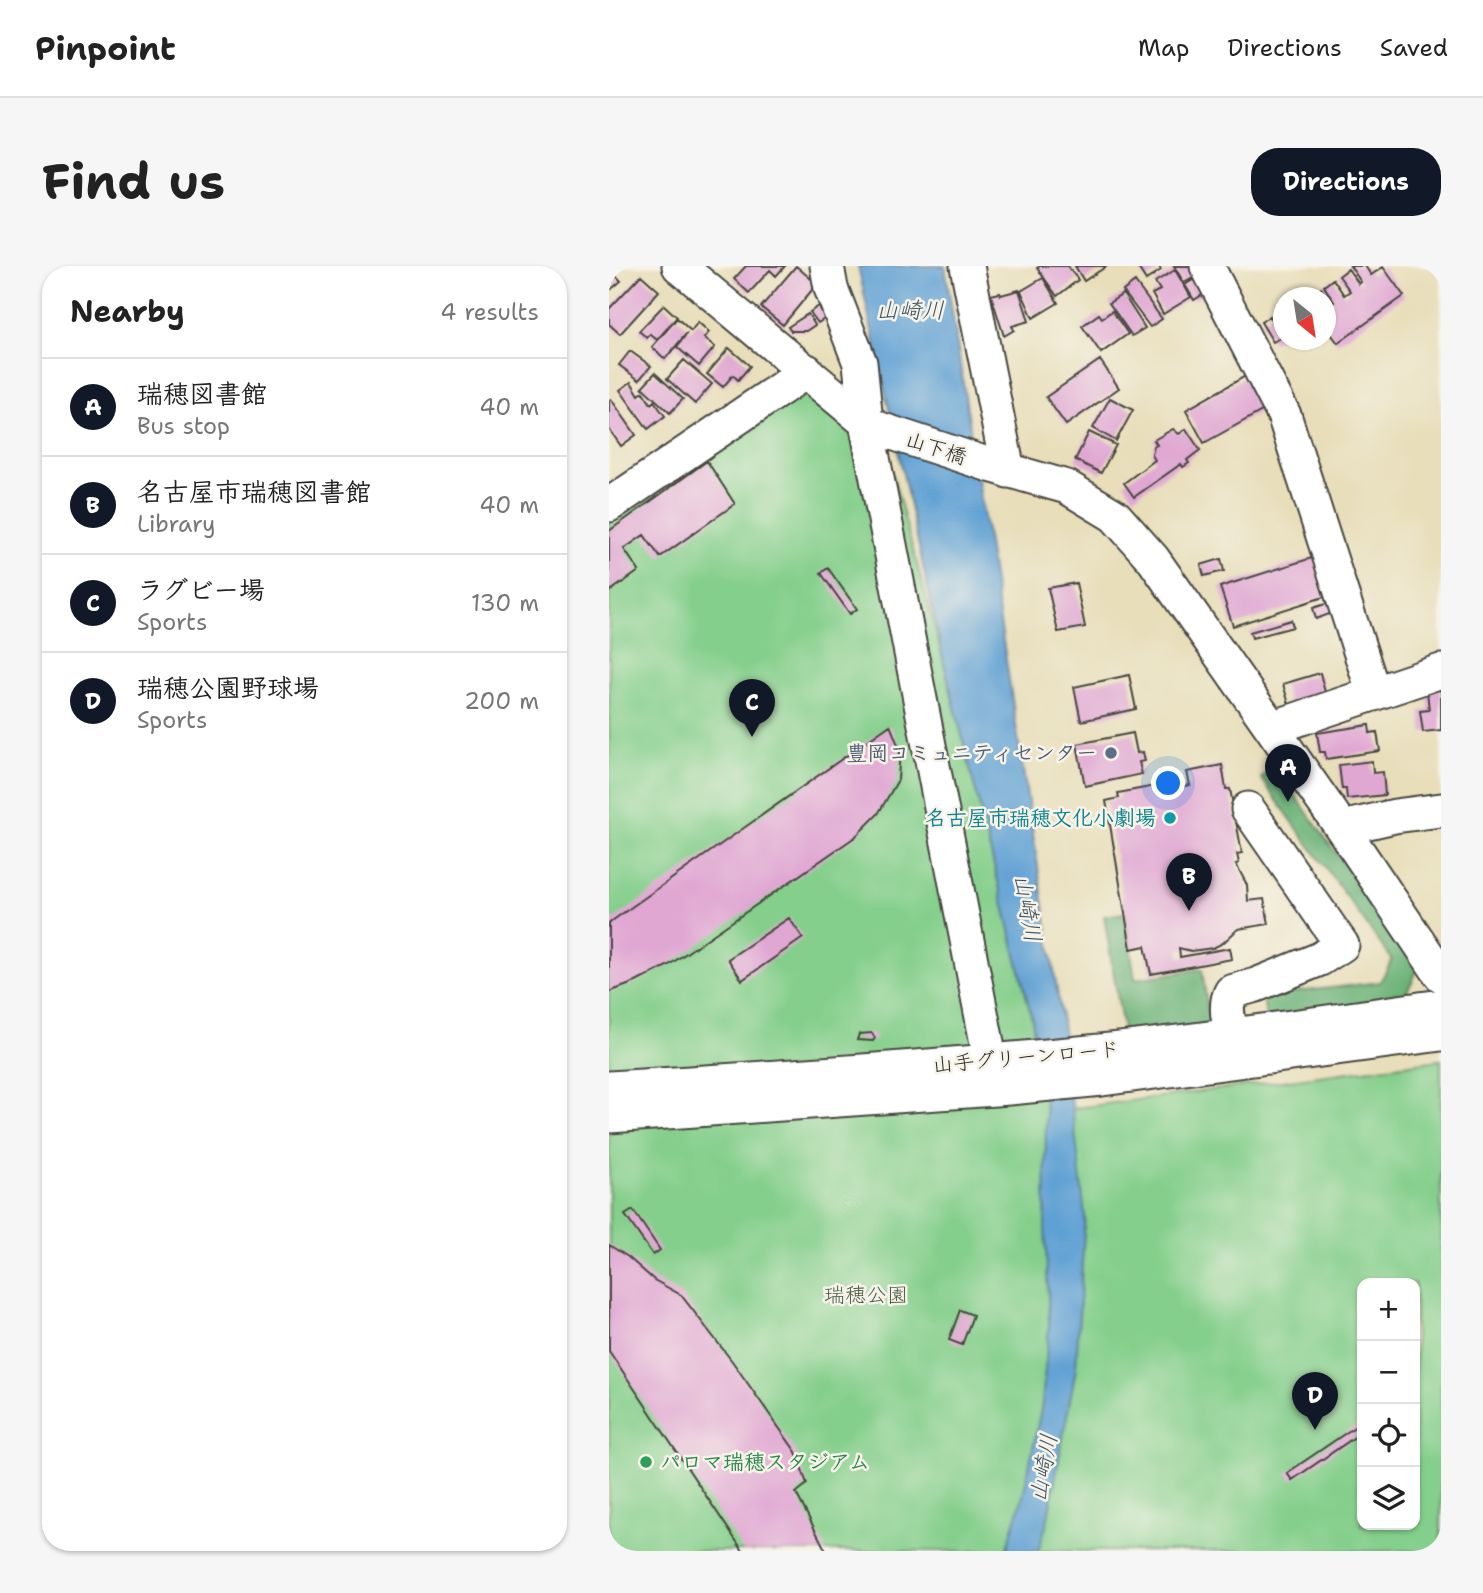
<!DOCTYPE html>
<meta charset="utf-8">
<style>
:root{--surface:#fff;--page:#f6f6f6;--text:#222;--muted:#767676;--line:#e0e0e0;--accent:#111827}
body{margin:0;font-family:"Shantell Sans","Klee One",sans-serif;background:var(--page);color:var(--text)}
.controls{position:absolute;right:21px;bottom:21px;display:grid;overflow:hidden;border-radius:14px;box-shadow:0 2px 5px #0004}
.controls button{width:63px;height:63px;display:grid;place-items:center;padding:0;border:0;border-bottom:2px solid var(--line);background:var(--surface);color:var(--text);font:35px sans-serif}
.compass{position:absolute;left:664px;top:21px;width:63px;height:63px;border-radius:50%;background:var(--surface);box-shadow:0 2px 5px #0004;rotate:150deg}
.you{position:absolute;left:560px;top:518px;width:24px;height:24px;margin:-18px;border:5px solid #fff;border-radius:50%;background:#1a73e8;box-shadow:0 0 0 10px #1a73e833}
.badge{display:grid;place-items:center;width:46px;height:46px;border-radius:50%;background:var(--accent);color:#fff;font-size:23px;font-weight:700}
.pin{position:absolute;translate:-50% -58px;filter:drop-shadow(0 2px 4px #0008)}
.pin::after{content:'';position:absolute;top:37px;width:24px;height:21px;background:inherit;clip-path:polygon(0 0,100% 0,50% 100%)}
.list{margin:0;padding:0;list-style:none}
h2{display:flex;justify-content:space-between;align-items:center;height:91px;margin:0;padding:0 28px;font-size:30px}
h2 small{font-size:23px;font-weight:400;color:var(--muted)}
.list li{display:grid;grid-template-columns:46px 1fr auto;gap:21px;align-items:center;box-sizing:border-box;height:98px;padding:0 28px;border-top:2px solid var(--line)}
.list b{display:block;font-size:26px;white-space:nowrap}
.list p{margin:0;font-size:23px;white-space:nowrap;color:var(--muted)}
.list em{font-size:23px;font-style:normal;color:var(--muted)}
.icon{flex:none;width:38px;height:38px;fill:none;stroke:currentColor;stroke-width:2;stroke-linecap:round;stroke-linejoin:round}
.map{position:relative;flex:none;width:832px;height:1285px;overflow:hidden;border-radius:28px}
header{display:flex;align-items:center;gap:42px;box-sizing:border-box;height:98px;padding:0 35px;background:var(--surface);border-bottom:2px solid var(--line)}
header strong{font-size:33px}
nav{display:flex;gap:38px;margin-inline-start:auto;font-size:24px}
.intro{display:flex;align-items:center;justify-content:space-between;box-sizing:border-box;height:168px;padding:0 42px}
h1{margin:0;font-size:49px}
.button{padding:18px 32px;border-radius:28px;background:var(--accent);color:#fff;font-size:24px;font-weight:700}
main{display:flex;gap:42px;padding:0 42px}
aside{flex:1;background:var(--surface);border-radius:28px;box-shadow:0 2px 5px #0004}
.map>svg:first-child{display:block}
.green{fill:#84cf8b;stroke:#587d5b;stroke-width:2;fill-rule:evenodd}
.forest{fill:#6bb277;stroke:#4b6e51;stroke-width:2}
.water{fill:#61a1d4;stroke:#466680;stroke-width:2}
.building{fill:#e0a7d3}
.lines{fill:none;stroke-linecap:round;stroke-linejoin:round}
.minor-casing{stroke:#474640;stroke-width:37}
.minor{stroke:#fff;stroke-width:33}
.service-dot{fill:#5c6f8a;stroke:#f7f3e8;stroke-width:2.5}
.culture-dot{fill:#0f9aa8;stroke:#f7f3e8;stroke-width:2.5}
.leisure-dot{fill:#2e9e5b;stroke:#f7f3e8;stroke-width:2.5}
.labels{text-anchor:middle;stroke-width:5;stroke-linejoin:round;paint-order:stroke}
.street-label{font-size:21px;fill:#2b2b2b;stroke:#f7f3e8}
.service-label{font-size:21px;font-weight:bold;fill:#4e5e75;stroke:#f7f3e8;text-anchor:end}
.culture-label{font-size:21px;font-weight:bold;fill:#0d838f;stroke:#f7f3e8;text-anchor:end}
.park-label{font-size:21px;fill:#465c48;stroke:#f7f3e8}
.leisure-label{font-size:21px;font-weight:bold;fill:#27864d;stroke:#f7f3e8;text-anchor:start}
.water-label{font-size:23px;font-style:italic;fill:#3e5466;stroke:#f7f3e8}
</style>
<header>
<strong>Pinpoint</strong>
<nav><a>Map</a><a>Directions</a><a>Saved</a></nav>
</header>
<div class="intro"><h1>Find us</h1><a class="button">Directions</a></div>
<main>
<aside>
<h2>Nearby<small>4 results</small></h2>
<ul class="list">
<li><span class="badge">A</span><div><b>瑞穂図書館</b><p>Bus stop</p></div><em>40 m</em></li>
<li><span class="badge">B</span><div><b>名古屋市瑞穂図書館</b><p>Library</p></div><em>40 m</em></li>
<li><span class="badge">C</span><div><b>ラグビー場</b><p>Sports</p></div><em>130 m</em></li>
<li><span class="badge">D</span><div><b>瑞穂公園野球場</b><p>Sports</p></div><em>200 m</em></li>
</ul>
</aside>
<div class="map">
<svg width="832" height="1285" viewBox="0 0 832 1285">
<rect width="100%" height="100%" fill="#f7f3e8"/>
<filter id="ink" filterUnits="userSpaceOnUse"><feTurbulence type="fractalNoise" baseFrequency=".0143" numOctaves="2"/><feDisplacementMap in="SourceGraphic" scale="14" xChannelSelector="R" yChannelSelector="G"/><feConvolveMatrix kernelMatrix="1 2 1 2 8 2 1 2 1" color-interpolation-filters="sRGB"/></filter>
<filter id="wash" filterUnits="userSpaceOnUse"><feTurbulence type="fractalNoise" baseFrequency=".00686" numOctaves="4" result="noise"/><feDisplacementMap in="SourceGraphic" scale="28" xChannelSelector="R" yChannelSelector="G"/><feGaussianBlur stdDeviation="1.57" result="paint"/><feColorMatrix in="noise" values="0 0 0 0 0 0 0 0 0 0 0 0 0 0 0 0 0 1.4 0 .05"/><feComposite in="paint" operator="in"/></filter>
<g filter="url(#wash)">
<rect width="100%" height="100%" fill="#e8deba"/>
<!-- green -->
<path class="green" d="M198,105L271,163L335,397L423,753L437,846L832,794V1285H0V239ZM753,1017H806V1259H753Z"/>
<!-- forest -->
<path class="forest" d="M666,501L809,703L793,736L657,753L654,730L771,716L783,694L652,512Z
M516,647L526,713L593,703L601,760L515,770L495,650Z"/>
<!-- water -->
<path class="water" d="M249,0H336L453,756L476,949L467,1102L438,1257L429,1285H397L414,1230L433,1138L440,1058L436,961L437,846L423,753L335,397Z"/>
<g id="blocks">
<!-- building -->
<path class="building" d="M137,0H176L167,10L161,4L140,27L125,13Z
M187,0L208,18L174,59L152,41Z
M431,0H459L469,14L448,30L428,2Z
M466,0H498L475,15Z
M528,0H550L552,4L537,14Z
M565,0H586L591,8L575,17Z
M741,0H756L762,9L774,1L795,30L729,77L716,60V32H705L703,29L712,22L722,38L725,36L715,20L724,13L735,29L741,25L730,10L739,3L750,18L752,16Z
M0,2L12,15L0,25Z
M566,4L582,31L554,48L543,28L551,24L546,16Z
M32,9L50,25L11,68L0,58V43Z
M592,9L601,24L585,34L576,19Z
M434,12L449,37L424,52L412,25Z
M526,16L553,53L541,61L514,25Z
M410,24L420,55L403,60L405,64L395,70L382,29L391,27L392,29Z
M514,28L536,62L523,70L500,37Z
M219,34L220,50L209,57L201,46Z
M55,39L68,51L48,74L41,68L38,72L30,65Z
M503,45L519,68L492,87L473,60L490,48L493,52Z
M199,48L206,59L197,65H182L179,61Z
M661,50L673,71L664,76L652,56Z
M68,52L82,65L89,56L100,66L95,72L106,81L90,100L68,81L78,67L56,93L43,81Z
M120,82L141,100L129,114L124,109L114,121L98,108Z
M21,85L42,100L30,114L10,99Z
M75,94L103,118L86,138L58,113Z
M491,94L510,122L457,159L437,131Z
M46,107L74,133L61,147L33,121Z
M642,107L660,141L595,177L577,144Z
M22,116L30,129L34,126L42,138L45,135L56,150L39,163L11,124Z
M501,132L524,144L507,175L484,162Z
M2,133L27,169L12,180L0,163V135Z
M564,163L570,168L577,163L591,184L578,194L580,197L574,201L572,198L525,231L515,217L546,194L543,189L545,180L548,179L545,174Z
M480,166L507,179L492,207L466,194Z
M98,195L126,238L51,291L35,269L15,283L30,305L0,326V265Z
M709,290L721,329L624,360L611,321Z
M612,293L615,305L595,310L592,299Z
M219,302L248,343L241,348L212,307Z
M467,317L476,361L449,366L439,322Z
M723,336L726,346L707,353L704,342Z
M682,354L684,361L643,372L641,366Z
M711,407L718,434L682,445L674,418Z
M520,409L527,443L472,455L465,421Z
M832,424V464L814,466L811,445L820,444L818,425Z
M281,459L291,484L289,514L269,548L246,571L60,699L27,716L0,726V657Z
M760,459L761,467L768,466L771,485L717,493L716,486H711L708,467Z
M524,467L528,487L534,486L536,495L530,496L533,508L476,520L468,478Z
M763,495L764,507L774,506L776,529L738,533L737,523H733L730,499Z
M613,499L617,523H621L633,587L628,588L630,597L627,598L638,619L639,635L655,633L660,658L629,663L614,677L604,682L582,685L570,682L571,691L621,682L623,693L542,708L536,680L522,683L497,535L510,532L509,527L552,519L554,525L581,519L578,506Z
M180,652L194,672L133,714L119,693Z
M263,767L266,772L264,775L248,774L250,768Z
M24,944L51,984L44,989L16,949Z
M0,979L19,991L45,1014L72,1029L123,1095L187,1186L198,1218L187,1227L217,1285H134L0,1085Z
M351,1044L364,1049L353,1079L340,1074Z
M750,1158L753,1166L683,1214L678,1207Z"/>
</g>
</g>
<g filter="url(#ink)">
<use href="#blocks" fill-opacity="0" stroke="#474640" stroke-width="2"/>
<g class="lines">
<defs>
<path id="minor" d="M70,0L257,156L271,163L384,200L458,221L506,250L544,293L733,562L832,709
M218,0L222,22L251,97L257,156L387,823
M358,0L399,205
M598,0L675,149L765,428
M0,239L198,105
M663,462L832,405
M733,562L786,550L832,544
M631,792C625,773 612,744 622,726L647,719L711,693L733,679L639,543
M0,822C164,812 328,801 491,785C605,773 718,756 832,740
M0,850L400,822L493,813L832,768"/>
</defs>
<!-- minor casing -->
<use href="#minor" class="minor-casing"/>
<!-- minor -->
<use href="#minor" class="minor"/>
</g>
</g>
<!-- markers -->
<circle class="service-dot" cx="502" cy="487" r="7"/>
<circle class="culture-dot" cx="561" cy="552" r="7"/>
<circle class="leisure-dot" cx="37" cy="1196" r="7"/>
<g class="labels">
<!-- street labels -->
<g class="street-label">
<text transform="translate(327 182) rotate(18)" y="7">山下橋</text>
<text transform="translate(417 791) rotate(-5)" y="7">山手グリーンロード</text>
</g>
<!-- service labels -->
<g class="service-label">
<text x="488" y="494">豊岡コミュニティセンター</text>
</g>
<!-- culture labels -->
<g class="culture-label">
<text x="547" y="559">名古屋市瑞穂文化小劇場</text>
</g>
<!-- park labels -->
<g class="park-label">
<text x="257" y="1036">瑞穂公園</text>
</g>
<!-- leisure labels -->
<g class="leisure-label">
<text x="51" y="1203">パロマ瑞穂スタジアム</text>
</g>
<!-- water labels -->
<g class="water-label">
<text x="301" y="52">山崎川</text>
<text transform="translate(419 642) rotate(80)" y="8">山崎川</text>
<text transform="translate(434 1202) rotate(-80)" y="8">山崎川</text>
</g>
</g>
</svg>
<div class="controls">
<button>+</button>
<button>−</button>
<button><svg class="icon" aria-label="locate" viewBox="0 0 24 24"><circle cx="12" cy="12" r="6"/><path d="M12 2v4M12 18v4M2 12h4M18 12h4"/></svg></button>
<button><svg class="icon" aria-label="layers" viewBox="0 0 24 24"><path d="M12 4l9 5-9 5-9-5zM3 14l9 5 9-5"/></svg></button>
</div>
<svg class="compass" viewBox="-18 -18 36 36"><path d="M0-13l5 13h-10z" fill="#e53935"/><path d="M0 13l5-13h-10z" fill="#767676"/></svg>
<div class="you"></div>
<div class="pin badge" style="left:679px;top:536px">A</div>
<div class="pin badge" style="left:580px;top:645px">B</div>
<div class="pin badge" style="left:143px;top:471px">C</div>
<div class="pin badge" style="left:706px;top:1164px">D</div>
</div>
</main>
